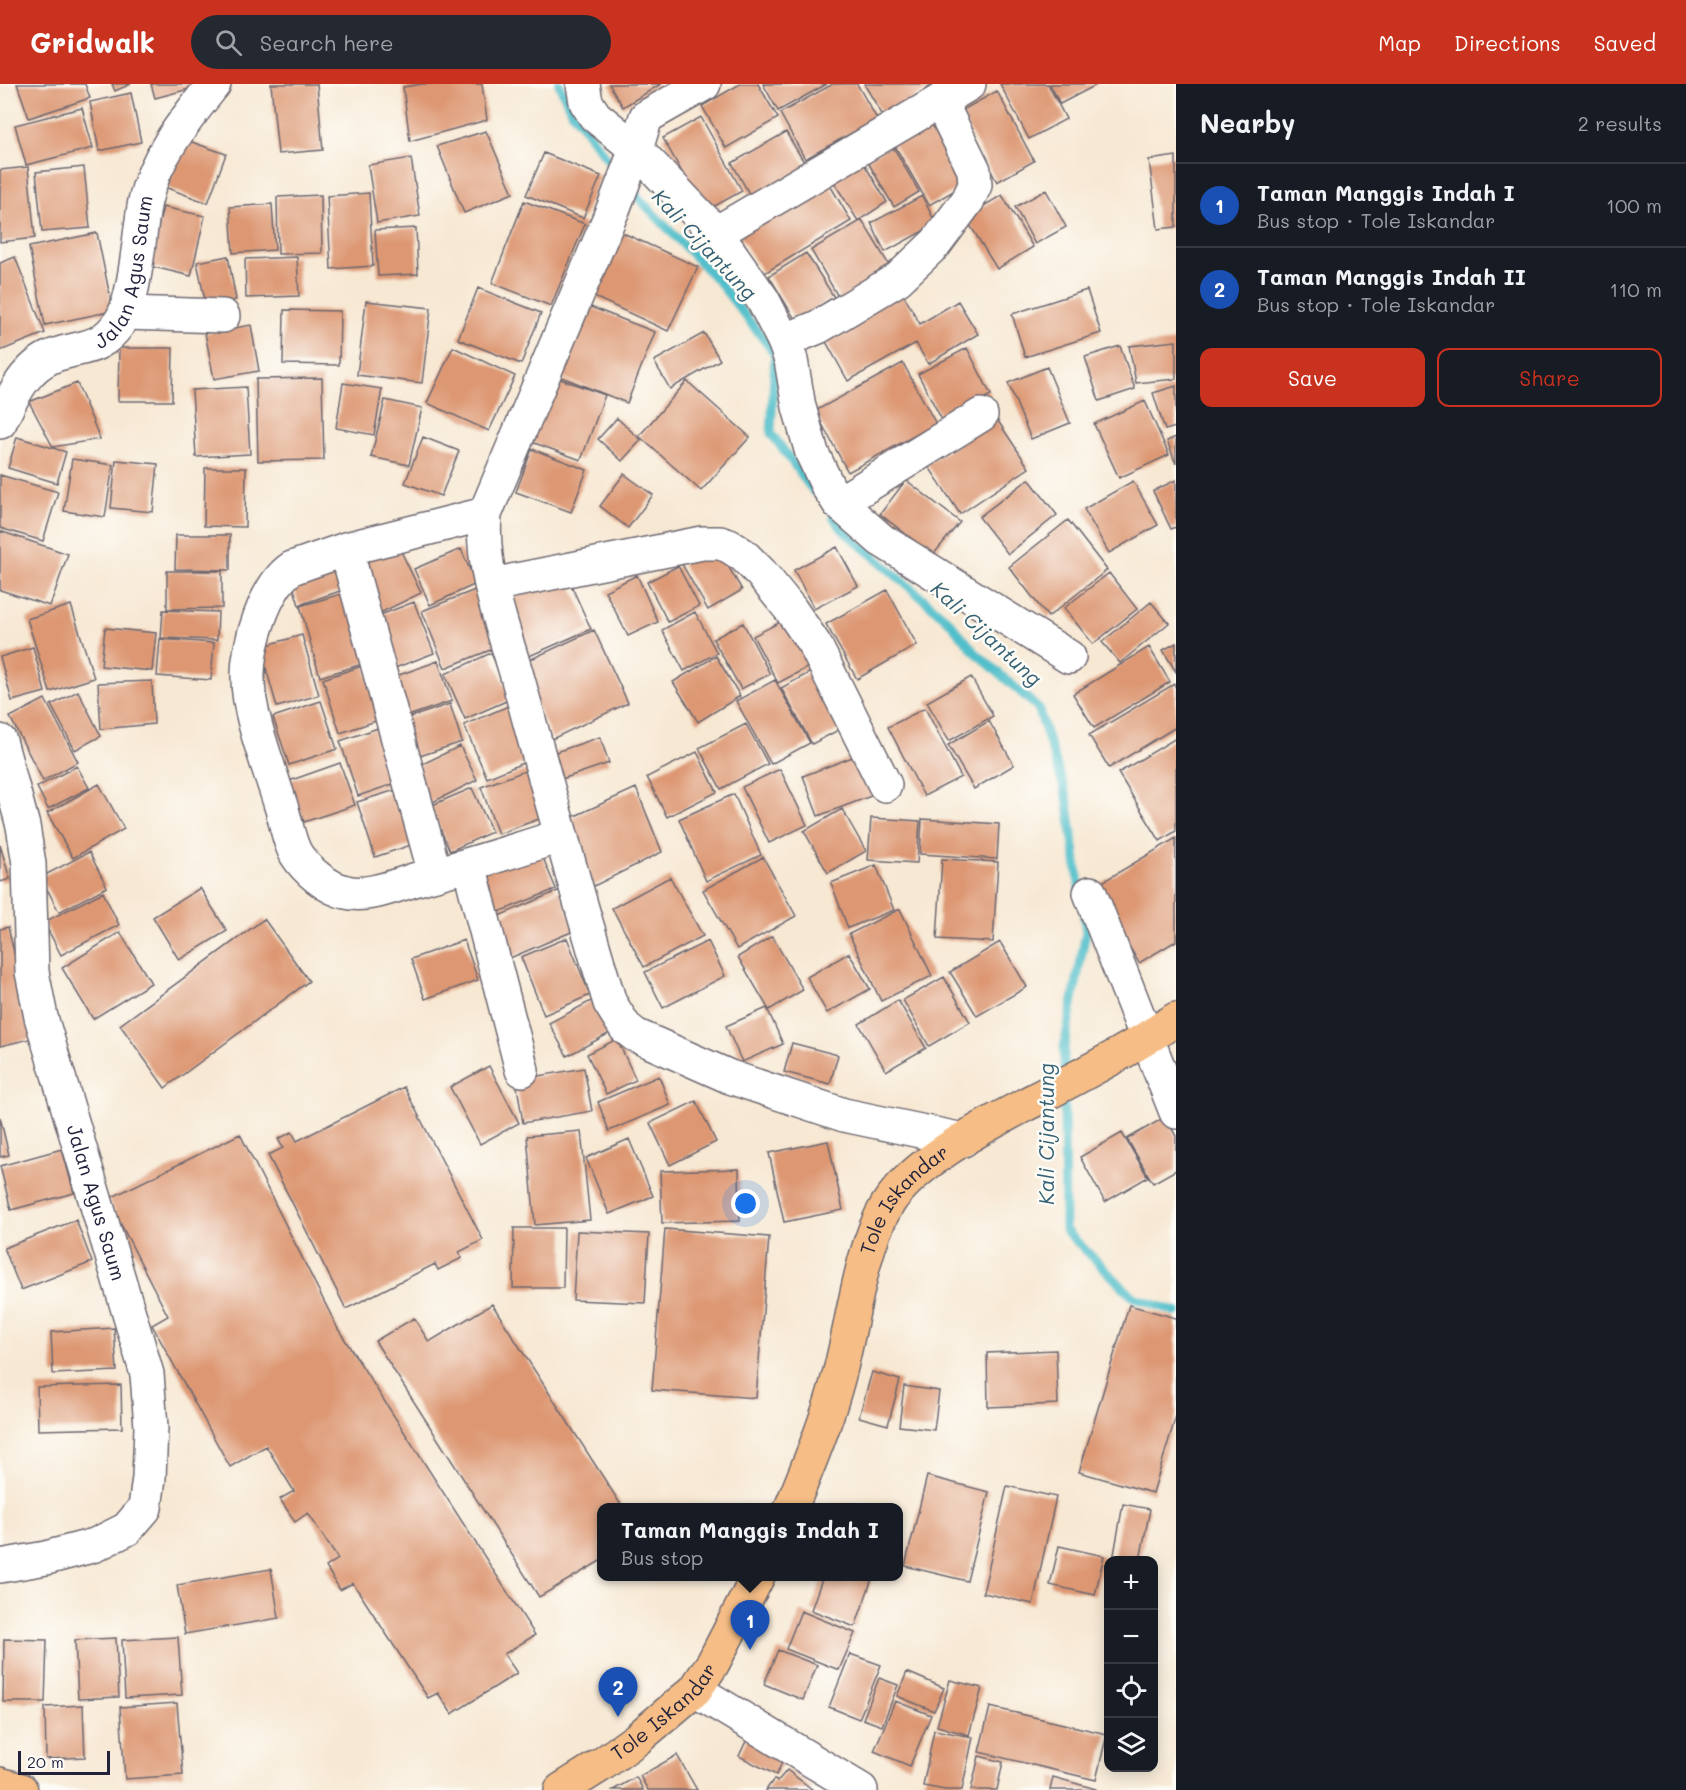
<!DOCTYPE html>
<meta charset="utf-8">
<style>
:root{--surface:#171b24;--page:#242831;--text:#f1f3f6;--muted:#9ea1a6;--line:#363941;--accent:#c8321e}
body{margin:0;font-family:Mali,sans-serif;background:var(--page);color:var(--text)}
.controls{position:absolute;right:18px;bottom:18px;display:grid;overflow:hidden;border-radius:12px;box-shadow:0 3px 15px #0003}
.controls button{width:54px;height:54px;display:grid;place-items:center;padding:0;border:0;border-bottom:2px solid var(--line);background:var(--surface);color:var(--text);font:30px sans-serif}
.scale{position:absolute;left:18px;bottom:15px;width:92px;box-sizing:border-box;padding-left:6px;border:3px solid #22223b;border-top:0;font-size:16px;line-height:21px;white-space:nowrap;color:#22223b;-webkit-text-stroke:4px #fdfcf7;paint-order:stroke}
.you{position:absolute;left:746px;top:1120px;width:21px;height:21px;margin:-15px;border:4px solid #fff;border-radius:50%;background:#1a73e8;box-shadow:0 0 0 9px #1a73e833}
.badge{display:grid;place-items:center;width:39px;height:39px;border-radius:50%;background:var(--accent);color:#fff;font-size:20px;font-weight:700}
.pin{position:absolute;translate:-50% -50px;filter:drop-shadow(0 2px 3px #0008)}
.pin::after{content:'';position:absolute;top:32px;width:21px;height:18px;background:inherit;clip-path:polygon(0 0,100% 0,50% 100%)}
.popup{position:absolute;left:597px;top:1419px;width:306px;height:78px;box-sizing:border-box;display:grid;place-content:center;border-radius:12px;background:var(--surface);filter:drop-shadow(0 2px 4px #0005);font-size:20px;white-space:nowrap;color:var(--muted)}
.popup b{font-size:22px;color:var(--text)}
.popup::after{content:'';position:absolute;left:50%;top:100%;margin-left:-12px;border:12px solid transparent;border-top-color:var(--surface)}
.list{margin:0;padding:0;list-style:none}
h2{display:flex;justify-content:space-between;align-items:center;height:78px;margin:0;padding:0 24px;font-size:26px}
h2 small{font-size:20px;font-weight:400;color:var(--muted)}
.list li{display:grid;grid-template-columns:39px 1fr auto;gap:18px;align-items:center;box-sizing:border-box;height:84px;padding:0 24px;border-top:2px solid var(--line)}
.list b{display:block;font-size:22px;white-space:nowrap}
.list p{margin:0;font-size:20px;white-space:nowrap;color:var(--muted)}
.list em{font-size:20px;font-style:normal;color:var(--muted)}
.actions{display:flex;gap:12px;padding:18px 24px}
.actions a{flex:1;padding:14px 0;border:2px solid var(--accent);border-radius:12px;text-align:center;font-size:21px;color:var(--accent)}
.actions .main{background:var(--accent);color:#fff}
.icon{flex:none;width:33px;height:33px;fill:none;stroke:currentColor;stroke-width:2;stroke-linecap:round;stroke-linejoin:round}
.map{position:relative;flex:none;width:1176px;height:1706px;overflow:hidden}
header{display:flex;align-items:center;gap:36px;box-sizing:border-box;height:84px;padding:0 30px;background:var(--accent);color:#fff}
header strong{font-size:28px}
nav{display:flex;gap:33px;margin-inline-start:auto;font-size:21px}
.search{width:420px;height:54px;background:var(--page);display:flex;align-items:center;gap:15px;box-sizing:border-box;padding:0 21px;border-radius:33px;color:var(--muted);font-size:22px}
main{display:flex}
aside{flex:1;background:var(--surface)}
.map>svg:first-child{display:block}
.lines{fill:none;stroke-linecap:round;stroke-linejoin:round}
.stream{stroke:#52bfcb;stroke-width:9}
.building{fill:#dd9873}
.minor-casing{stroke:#6d6770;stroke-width:36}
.major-casing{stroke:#6d6770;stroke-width:36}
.minor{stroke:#fff;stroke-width:33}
.major{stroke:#f6be86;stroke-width:33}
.labels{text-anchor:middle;stroke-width:5;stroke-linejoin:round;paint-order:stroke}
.street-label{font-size:20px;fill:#22223b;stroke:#fdfcf7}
.water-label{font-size:21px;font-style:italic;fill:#356175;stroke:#fdfcf7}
</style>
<header>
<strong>Gridwalk</strong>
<div class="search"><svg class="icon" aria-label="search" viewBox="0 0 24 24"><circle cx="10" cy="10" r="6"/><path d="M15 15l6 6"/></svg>Search here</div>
<nav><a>Map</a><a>Directions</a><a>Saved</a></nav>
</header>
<main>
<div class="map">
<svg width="1176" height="1706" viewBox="0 0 1176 1706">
<rect width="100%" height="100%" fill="#fdfcf7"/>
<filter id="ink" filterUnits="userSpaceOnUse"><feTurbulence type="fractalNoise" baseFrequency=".0167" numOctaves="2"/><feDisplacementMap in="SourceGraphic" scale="12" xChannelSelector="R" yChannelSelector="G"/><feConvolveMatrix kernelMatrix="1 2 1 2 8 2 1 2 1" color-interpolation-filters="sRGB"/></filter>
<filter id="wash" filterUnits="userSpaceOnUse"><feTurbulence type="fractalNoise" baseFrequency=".008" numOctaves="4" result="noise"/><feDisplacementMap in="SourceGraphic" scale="24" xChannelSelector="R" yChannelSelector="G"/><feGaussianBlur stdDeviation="1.35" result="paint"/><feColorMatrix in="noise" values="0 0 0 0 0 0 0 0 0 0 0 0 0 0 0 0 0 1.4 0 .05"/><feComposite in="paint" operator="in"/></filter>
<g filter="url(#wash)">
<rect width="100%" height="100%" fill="#f7e8d3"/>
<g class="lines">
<!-- stream -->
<path class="stream" d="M559,0L571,26L619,91
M629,104L718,197L775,270L771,349L814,408
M833,433L843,446L948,536L974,567L1038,624L1067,713L1080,807
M1064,993V963L1086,848L1084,832
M1064,1007L1065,1146L1133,1213L1176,1228"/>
</g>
<g id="blocks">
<!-- building -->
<path class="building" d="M17,0H85L90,14L29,34Z
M112,0H131L115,7Z
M151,0H204V1L155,14Z
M271,0H317L323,66L278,70Z
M423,0H482L487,36L410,57L403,3Z
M609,0H661L623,23Z
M740,0H758L778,34L726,64L702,22Z
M763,0H827L778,27Z
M833,0H857L877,35L805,75L780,29Z
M864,0H932L933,3L883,32Z
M1000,0H1048L1066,35L1029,55Z
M1050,0H1098L1060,20Z
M997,7L1034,77L997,98L959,28Z
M131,9L141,58L99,67L90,18Z
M82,24L93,64L26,81L15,41Z
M701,33L742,107L704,128L663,54Z
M930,37L966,100L929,121L893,59Z
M486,47L513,109L464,129L437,62Z
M786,48L810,88L755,120L732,79Z
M186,56L226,70L208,119L167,104Z
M892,61L919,108L894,123L866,75Z
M857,68L887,118L858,137L827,87Z
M544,69L601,92L583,134L526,111Z
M1176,72V143L1158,145L1149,76Z
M411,74L420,132L377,139L368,81Z
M28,83L35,154L0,158V86Z
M84,83L90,144L42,148L36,88Z
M827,96L851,137L763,190L738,149Z
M1046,106L1066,143L1035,160L1015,123Z
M369,109L373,182L331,185L327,112Z
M321,111L322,169L278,170L277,113Z
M1002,111L1033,163L997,185L965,133Z
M922,112L936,140L885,168L871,139Z
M524,117L585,140L551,222L492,199Z
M272,120L275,166L233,169L230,123Z
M163,123L205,132L191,192L149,182Z
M862,136L892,186L840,216L811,166Z
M416,144L418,190L378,192L375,146Z
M621,148L698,183L668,247L592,212Z
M97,149L113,227L45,241L29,163Z
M806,169L834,213L796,237L769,192Z
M228,172L236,216L206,222L197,178Z
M15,173L45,249L0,267V179Z
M297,173L299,212L246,214L245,175Z
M899,203L920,240L958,217L978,250L928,280L916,259L848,297L820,247Z
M478,204L541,229L521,280L458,255Z
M1087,206L1101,249L1025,273L1012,230Z
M366,217L431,224L422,299L357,291Z
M583,220L655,248L627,319L554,290Z
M284,226L340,227L339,281L283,280Z
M251,241L259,287L214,295L205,249Z
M704,249L720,276L670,305L654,277Z
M1176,257V295L1136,299L1129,262Z
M1120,262L1135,305L1099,317L1085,273Z
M453,263L515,292L489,347L427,319Z
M119,264H173L172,317H118Z
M967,264L991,311L942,336L918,290Z
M903,279L936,340L848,388L815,327Z
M1047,283L1070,339L1031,355L1008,299Z
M552,292L605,311L581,376L529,357Z
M322,294L324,376L258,377L256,295Z
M687,297L750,353L701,407L639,352Z
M77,299L100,355L53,363L29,318Z
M343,299L382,305L374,351L336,344Z
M1176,302V343L1165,346L1153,309Z
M246,303L250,370L196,373L192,306Z
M385,316L422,324L409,381L371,373Z
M1145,317L1169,371L1119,394L1094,340Z
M617,334L641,356L622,377L598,355Z
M996,334L1029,384L960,430L927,380Z
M17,353L66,368L57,399L8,384Z
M423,353L459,367L441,412L405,399Z
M1176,353V380L1167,357Z
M532,365L587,386L571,428L516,408Z
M72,375L113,381L105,433L64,427Z
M116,376L158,380L153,428L111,424Z
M205,384H246L245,443L204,442Z
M624,390L653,411L628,444L600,422Z
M0,391L58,408L43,457L0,444Z
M1029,395L1057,431L1008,470L979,433Z
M906,396L960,438L933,471L880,430Z
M1176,396V443L1171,445L1153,407Z
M1133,397L1158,441L1109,469L1084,425Z
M1068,436L1107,486L1048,533L1009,483Z
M0,447L68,470L50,522L0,506Z
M176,451H230V486L175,485Z
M398,461L421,509L378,530L355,481Z
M716,461L742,506L708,526L682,480Z
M837,463L858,502L814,525L794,486Z
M461,465L476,500L430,521L414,485Z
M336,474L346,505L299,521L289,489Z
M678,482L699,522L668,538L647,498Z
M167,487H222V524L167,525Z
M1109,489L1137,525L1093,560L1064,524Z
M566,490L591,545L527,573L503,518Z
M637,491L658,538L628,552L605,507Z
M480,504L503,561L445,584L422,527Z
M887,506L917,561L857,595L826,540Z
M348,508L369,578L320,593L300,522Z
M414,518L434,569L395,584L375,533Z
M1151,518L1169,539L1120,579L1102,558Z
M71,521L94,594L50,608L27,535Z
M163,526L218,528L217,556L161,554Z
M695,528L717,569L684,587L662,546Z
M792,532L816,579L778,599L753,552Z
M743,539L770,590L741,605L713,555Z
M105,544L156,549L152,587L101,582Z
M594,546L628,619L552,655L518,581Z
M302,551L319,611L277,623L260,563Z
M160,555L214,559L211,596L157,592Z
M1176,559V588L1163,566Z
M33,563L45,608L12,617L0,573Z
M1149,563L1170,598L1094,644L1073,610Z
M491,569L511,615L465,635L445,590Z
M716,572L740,612L698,638L673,598Z
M438,577L452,617L405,633L391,594Z
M365,581L382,635L340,649L323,595Z
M818,584L848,641L812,660L781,604Z
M971,593L993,632L949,657L927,618Z
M775,596L810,659L771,680L736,617Z
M152,597L154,640L101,645L98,599Z
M1174,600L1176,604V643L1109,684L1089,651Z
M78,607L101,652L75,666L51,621Z
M45,615L78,678L43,697L10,633Z
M321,617L337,665L289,681L273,633Z
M450,620L462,658L411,675L399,637Z
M513,620L535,674L487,694L464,641Z
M925,624L961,693L924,712L888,643Z
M989,637L1014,681L974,705L948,661Z
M746,640L768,680L721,705L699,664Z
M381,643L399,698L358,712L340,657Z
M600,653L609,679L562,695L553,669Z
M1176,654V747L1160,757L1118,689Z
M460,662L477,696L429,720L412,685Z
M697,668L717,708L667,733L647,693Z
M863,669L879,709L818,732L803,692Z
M340,679L355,721L304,738L289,697Z
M77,682L89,704L48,725L37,703Z
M533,684L550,731L498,750L481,703Z
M780,685L807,741L769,759L742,703Z
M99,700L124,745L73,774L47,729Z
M472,704L492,748L450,767L430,722Z
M636,704L662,768L592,803L564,737Z
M399,705L417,759L375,773L357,718Z
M734,710L761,771L706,797L679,735Z
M842,725L866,767L828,789L804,747Z
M871,734L920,737L917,779L868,776Z
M922,735L999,740L997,775L920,770Z
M1176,754V857L1139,879L1094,803Z
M0,761L10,795L0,798Z
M539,764L556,805L494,830L478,788Z
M89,768L107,803L59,828L41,793Z
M763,773L796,832L737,865L703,806Z
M942,775L998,778L993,858L937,855Z
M876,781L894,826L848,844L831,799Z
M670,793L703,852L644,883L612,824Z
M200,804L227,847L179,876L153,833Z
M560,806L576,846L510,874L494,834Z
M103,808L119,841L61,871L44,838Z
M900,825L932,892L881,917L849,850Z
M264,835L309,897L165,1004L120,941Z
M8,843L34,954L0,962V845Z
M120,848L151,899L93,935L62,884Z
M772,852L803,906L769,926L738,873Z
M567,854L590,911L544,931L521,873Z
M464,856L478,896L425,915L411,875Z
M708,857L725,892L663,924L645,888Z
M1000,858L1027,903L977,932L950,888Z
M849,869L870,905L827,929L807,893Z
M944,893L970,938L929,962L903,916Z
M593,916L610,949L567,972L549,939Z
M898,916L926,964L886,987L859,940Z
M767,924L783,960L742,978L726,942Z
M617,955L636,996L606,1010L587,970Z
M792,959L838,971L830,1000L784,988Z
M489,982L519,1039L480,1060L450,1003Z
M584,984L592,1027L523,1039L516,996Z
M659,992L670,1021L609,1047L598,1018Z
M404,1003L483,1156L459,1168L462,1174L438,1186L435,1180L346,1225L268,1071L283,1064L278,1055L292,1048L297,1057Z
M696,1017L716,1058L670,1081L650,1039Z
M0,1033L9,1071L0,1073Z
M1165,1033L1176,1052V1086L1153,1099L1127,1055Z
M581,1047L590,1136L535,1141L527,1052Z
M1122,1049L1148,1093L1105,1118L1080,1073Z
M240,1050L338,1245L535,1551L504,1570L517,1589L452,1630L438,1609L428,1614L353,1499L340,1506L326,1483L338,1475L308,1429L295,1438L280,1415L294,1407L266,1362L230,1383L152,1241L168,1232L108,1115Z
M629,1055L653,1112L609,1130L586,1074Z
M828,1057L843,1126L784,1138L769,1069Z
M62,1065L74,1109L11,1126L0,1082Z
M739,1085L740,1137L662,1139L660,1087Z
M76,1136L92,1178L21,1206L4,1164Z
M514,1144H564L563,1204H513Z
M665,1145L769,1153L756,1314L652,1306Z
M577,1147L649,1150L645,1219L573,1216Z
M492,1220L623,1424H602V1476L539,1513L375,1257L414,1234L429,1258Z
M1129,1221L1176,1234V1332L1153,1409L1079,1388Z
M114,1244L117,1287L53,1290L51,1248Z
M1056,1266L1058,1320L988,1323L987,1269Z
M872,1288L900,1296L888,1341L859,1333Z
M121,1301L122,1344L38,1346L37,1303Z
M904,1302L939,1307L934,1346L899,1342Z
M927,1392L989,1408L967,1497L905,1482Z
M1007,1402L1056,1413L1033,1520L983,1509Z
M1123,1420L1150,1425L1140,1476H1113Z
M1059,1462L1104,1472L1095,1511L1050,1501Z
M271,1485L279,1534L185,1550L177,1501Z
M823,1492H873L855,1543L811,1526Z
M801,1527L855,1549L839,1586L786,1565Z
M178,1553L182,1611L125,1614L122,1556Z
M116,1554L119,1613L78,1615L75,1556Z
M4,1555L47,1556L45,1618H3Z
M778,1566L817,1581L803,1616L764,1600Z
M850,1570L881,1581L859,1635L829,1623Z
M907,1588L944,1604L934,1627L897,1612Z
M879,1594L898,1601L882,1642L863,1635Z
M950,1596L982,1604L969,1651L937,1642Z
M895,1617L931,1631L910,1682L874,1667Z
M177,1619L183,1691L125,1695L120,1623Z
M83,1621L85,1673L46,1675L45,1623Z
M990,1623L1107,1650L1096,1696L979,1668Z
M934,1646L973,1653L962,1706H945L923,1702Z
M748,1653L785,1673L776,1691L739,1672Z
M677,1671L697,1706H648L640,1692Z
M979,1672L1003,1678L997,1706H971Z
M787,1686L813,1706H766L774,1695L777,1698Z
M636,1693L643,1706H613Z
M1053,1693L1096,1705V1706H1050Z"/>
</g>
</g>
<g filter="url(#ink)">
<use href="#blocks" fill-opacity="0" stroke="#6d6770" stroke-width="1.5"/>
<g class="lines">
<defs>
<g id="minor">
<path d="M583,0L586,18L595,32L636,65L716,149L763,216L784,257L791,276L799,323L812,369L828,403L839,419L881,456L1069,573"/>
<path d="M704,0L646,33L636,65L614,123L485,430C480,487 504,545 519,599C548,706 578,813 610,919L625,943L635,951L730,993L844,1031L963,1056"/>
<path d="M716,149L969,0"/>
<path d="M125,229L223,232"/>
<path d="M784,257L818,243L898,195L936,159L968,116L975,101L974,86L940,17"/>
<path id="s1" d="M0,338C12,313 25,283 53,272C82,261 99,268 120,238C136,215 139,147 145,117C155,72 186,35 214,0"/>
<path d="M839,419L981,331"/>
<path d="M485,430L346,465L292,484C265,502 247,562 248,595C248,632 270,685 281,722C286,737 288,756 296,770C306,786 327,804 346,808C369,814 398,800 421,794C468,781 514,767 560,752"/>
<path d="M346,465L435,790"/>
<path d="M492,501L702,459H720L729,462L743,471L761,489L791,526L815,561L885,701"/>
<path id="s2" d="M0,657L23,742L29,780L32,888L41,933L147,1290L151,1343L149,1394L145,1424L127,1445L95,1461L46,1474L0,1482"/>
<path d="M469,781L522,986"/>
<path d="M1090,809L1176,1028"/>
<path d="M695,1606L861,1706"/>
</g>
<g id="major">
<path id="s3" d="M791,1424C809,1380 827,1337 839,1291C853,1239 860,1166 887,1121C916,1075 991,1039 1038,1014C1085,989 1132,965 1176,935"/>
<path d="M0,1700L21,1706"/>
<path id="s4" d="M561,1706L601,1681L637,1655L695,1606L713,1579L758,1492"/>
</g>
</defs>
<!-- minor casing -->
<use href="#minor" class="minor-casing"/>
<!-- major casing -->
<use href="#major" class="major-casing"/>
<!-- minor -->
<use href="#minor" class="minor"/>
<!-- major -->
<use href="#major" class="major"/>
</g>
</g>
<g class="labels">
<!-- street labels -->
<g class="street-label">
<text dy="7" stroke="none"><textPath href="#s1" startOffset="213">Jalan Agus Saum</textPath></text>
<text dy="7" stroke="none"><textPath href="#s2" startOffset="474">Jalan Agus Saum</textPath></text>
<text dy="7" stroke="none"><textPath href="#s3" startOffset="333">Tole Iskandar</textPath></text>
<text dy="7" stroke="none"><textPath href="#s4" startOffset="130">Tole Iskandar</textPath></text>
</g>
<!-- water labels -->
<g class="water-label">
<text transform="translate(704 161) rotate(47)" y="7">Kali Cijantung</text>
<text transform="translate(986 550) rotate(43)" y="7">Kali Cijantung</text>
<text transform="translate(1047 1050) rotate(-90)" y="7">Kali Cijantung</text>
</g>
</g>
</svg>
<div class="controls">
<button>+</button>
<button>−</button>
<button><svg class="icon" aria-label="locate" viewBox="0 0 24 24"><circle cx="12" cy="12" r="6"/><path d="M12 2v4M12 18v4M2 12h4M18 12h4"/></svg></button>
<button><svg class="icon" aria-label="layers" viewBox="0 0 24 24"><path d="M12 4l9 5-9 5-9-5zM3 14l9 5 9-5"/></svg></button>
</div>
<div class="scale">20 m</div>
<div class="you"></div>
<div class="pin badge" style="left:750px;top:1566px;background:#1a4fb4">1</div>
<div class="popup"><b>Taman Manggis Indah I</b>Bus stop</div>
<div class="pin badge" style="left:618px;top:1633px;background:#1a4fb4">2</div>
</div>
<aside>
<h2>Nearby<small>2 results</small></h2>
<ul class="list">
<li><span class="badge" style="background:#1a4fb4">1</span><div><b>Taman Manggis Indah I</b><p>Bus stop · Tole Iskandar</p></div><em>100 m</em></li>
<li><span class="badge" style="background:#1a4fb4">2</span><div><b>Taman Manggis Indah II</b><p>Bus stop · Tole Iskandar</p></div><em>110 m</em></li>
</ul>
<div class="actions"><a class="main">Save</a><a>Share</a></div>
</aside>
</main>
